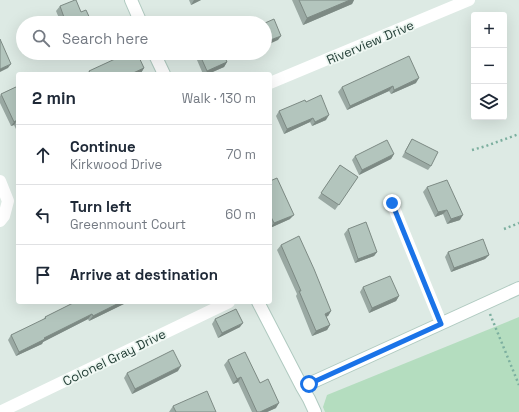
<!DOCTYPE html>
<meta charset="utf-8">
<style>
:root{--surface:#fff;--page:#f2f2f3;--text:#1f2937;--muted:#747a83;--line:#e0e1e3}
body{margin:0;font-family:"Space Grotesk",sans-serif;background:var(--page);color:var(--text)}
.controls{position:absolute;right:12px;top:12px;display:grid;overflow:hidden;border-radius:4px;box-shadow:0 4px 16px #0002}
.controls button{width:36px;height:36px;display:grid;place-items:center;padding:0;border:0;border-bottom:1px solid var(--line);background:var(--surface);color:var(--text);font:20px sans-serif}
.stop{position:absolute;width:12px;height:12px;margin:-9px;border:3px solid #1a73e8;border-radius:50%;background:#fff}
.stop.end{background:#1a73e8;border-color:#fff;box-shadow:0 1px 4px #0008}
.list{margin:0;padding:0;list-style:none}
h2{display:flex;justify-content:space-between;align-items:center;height:52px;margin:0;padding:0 16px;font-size:17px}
h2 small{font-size:13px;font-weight:400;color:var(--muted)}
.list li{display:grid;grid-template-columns:26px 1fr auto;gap:12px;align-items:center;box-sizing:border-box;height:60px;padding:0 16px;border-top:1px solid var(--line)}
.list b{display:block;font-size:15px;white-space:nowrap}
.list p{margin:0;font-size:13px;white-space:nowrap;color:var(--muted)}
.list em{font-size:13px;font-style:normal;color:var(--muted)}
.icon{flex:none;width:22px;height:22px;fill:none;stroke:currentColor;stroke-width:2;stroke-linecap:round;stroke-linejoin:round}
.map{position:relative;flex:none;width:519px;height:412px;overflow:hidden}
.search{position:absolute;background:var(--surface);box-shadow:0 4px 16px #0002;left:16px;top:16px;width:256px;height:44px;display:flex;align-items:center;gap:10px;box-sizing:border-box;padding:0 14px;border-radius:22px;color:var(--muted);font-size:15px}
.panel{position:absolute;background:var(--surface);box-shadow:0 4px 16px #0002;left:16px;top:72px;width:256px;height:232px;border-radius:4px}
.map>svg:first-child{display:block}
.green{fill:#b4ddbf}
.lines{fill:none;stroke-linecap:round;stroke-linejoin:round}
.secondary-casing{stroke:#b0cac0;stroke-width:14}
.path{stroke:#7caf9f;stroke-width:2.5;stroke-dasharray:2 3;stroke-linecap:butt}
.street{stroke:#fff;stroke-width:12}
.secondary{stroke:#fff;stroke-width:12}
.wall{fill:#9aa9a3}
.shaded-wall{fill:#7d8a84}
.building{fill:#b3c5bd;stroke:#7d8a84}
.route{stroke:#1a73e8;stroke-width:5}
.labels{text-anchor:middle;stroke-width:3.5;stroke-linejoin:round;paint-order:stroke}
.street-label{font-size:13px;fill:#1e3a32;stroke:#eef7f2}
</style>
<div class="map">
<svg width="519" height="412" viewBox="0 0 519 412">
<rect width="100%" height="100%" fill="#ddeae4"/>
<!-- green -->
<path class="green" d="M519,317V412H325L323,407L327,395Z"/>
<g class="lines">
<defs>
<path id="secondary" d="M131,0L141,23
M154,53L164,74
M258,302L302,387L309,399L315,412
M302,387L519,288"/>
</defs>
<!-- secondary casing -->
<use href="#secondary" class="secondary-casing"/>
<!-- path -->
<path class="path" d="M472,150L486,146L519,134
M504,229L519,223
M490,314L519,385"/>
<!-- street -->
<path class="street" d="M270,83L469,0
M0,181L8,201L4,216L0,221
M392,203L441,323
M0,412L229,302"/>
<!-- secondary -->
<use href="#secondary" class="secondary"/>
</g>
<!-- wall -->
<path class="wall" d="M189,0H201L191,5Z
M292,0H354L352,4L303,25Z
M60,6L81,12L92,23H61L56,11Z
M194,53H223L227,62L224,67L208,74H203Z
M144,68L141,73L138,74H87L89,71Z
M416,83L391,94L389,91L347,110L338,92L342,87Z
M18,86V133L14,125L11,126L0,103V96L1,94Z
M306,102L326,120L312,126L310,122L284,134L276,116L279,111Z
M412,139L431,166L428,170L402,157L409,144Z
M394,154L391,159L359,175L352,160L355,156Z
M340,165L358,177L335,210L318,198Z
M270,181L290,219L270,228Z
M427,187L460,220L447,224L443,214L435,217L423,192Z
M348,229L377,252L374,256L355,263L344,234Z
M281,245L331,311L328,316L326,317L330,325L327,330L312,336L296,296L297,294L277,250Z
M448,252L489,255L485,259L451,272L445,257Z
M363,287L399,296L396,301L369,313L360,292Z
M128,302L89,321L88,319L43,342L42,344L16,356L8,340L11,335L43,320L45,317L77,303Z
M215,319L240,327L218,338L212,324Z
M228,360L260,383L276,408L267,412H252L238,382L233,384L224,365Z
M178,371L132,394L124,378L127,373Z
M173,406L216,412H169Z"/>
<!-- shaded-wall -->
<path class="shaded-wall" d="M194,0H201L191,5Z
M350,0H354L352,4L303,25L307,18Z
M281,36L278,40L265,46V42Z
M227,62L224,67L208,74H205L207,71Z
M11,64L8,68L0,72V69Z
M144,68L141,73L138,74H131Z
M419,78L416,83L391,94L394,90Z
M393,86L389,91L347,110L350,106Z
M329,115L326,120L312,126L315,122Z
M313,118L310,122L284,134L287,129Z
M17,120L14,125L11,126L14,122Z
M394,154L391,159L359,175L362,170Z
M447,210L443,214L435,217L438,212Z
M294,215L290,219L270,228L274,223Z
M463,215L460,220L447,224L451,219Z
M377,252L374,256L355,263L358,259Z
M489,255L485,259L451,272L454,268Z
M399,296L396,301L369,313L372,308Z
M121,302H128L89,321L93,316Z
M331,311L328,316L322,318L325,314Z
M92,314L88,319L43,342L42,344L16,356L19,352L44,338Z
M243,323L240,327L218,338L222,333Z
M330,325L327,330L312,336L316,331Z
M181,366L178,371L132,394L135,389Z
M241,377L238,382L233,384L237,379Z
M279,403L276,408L267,412H260Z"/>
<!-- building -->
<path class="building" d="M75,0H76L81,12L86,10L92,23H70V21L66,23L60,6Z
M299,0H350L307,18Z
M274,19L281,36L265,42V23Z
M0,39L11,64L0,69Z
M128,53H137L144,68L131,74H91L89,71Z
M199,53H223L227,62L207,71Z
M409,56L419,78L394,90L393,86L350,106L342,87Z
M18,86V121L17,120L14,122L1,94Z
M321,95L329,115L315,122L313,118L287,129L279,111L305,100L306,102Z
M412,139L438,152L431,166L405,152Z
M387,140L394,154L362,170L355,156Z
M340,165L358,177L339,205L321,193Z
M277,178L294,215L274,223L270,215V181Z
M447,180L463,215L451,219L447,210L438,212L427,187Z
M366,222L377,252L358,259L348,229Z
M299,236L314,269L331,311L325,314L330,325L316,331L299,291H301L281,245Z
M483,239L489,255L454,268L448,252Z
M390,276L399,296L372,308L363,287Z
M75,302L77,303L79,302H121L93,316L92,314L44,338L45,339L19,352L11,335L46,318L45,317Z
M236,309L243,323L222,333L215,319Z
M173,350L181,366L135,389L127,373Z
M245,352L260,383L268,379L279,403L260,412H257L241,377L237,379L228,360Z
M207,391L216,412H176L173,406Z"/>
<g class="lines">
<!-- route -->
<path class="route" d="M309,384L441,324L392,203"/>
</g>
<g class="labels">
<!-- street labels -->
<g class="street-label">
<text transform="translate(370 42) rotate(-23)" y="5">Riverview Drive</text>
<text transform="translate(114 357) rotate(-26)" y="5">Colonel Gray Drive</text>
</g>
</g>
</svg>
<div class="controls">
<button>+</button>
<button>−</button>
<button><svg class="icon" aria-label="layers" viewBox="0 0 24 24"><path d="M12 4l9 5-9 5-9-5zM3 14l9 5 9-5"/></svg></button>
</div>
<div class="stop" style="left:309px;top:384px"></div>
<div class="stop end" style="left:392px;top:203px"></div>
<div class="search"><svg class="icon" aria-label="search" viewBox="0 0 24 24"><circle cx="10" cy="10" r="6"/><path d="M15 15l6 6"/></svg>Search here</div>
<section class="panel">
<h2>2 min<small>Walk · 130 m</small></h2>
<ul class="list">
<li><svg class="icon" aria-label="ahead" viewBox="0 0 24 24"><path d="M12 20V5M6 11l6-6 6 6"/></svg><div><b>Continue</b><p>Kirkwood Drive</p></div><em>70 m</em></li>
<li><svg class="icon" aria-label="left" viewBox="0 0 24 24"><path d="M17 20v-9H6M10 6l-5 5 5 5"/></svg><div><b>Turn left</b><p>Greenmount Court</p></div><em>60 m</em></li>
<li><svg class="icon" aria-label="arrive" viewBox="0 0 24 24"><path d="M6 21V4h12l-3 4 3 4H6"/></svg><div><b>Arrive at destination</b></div></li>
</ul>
</section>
</div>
